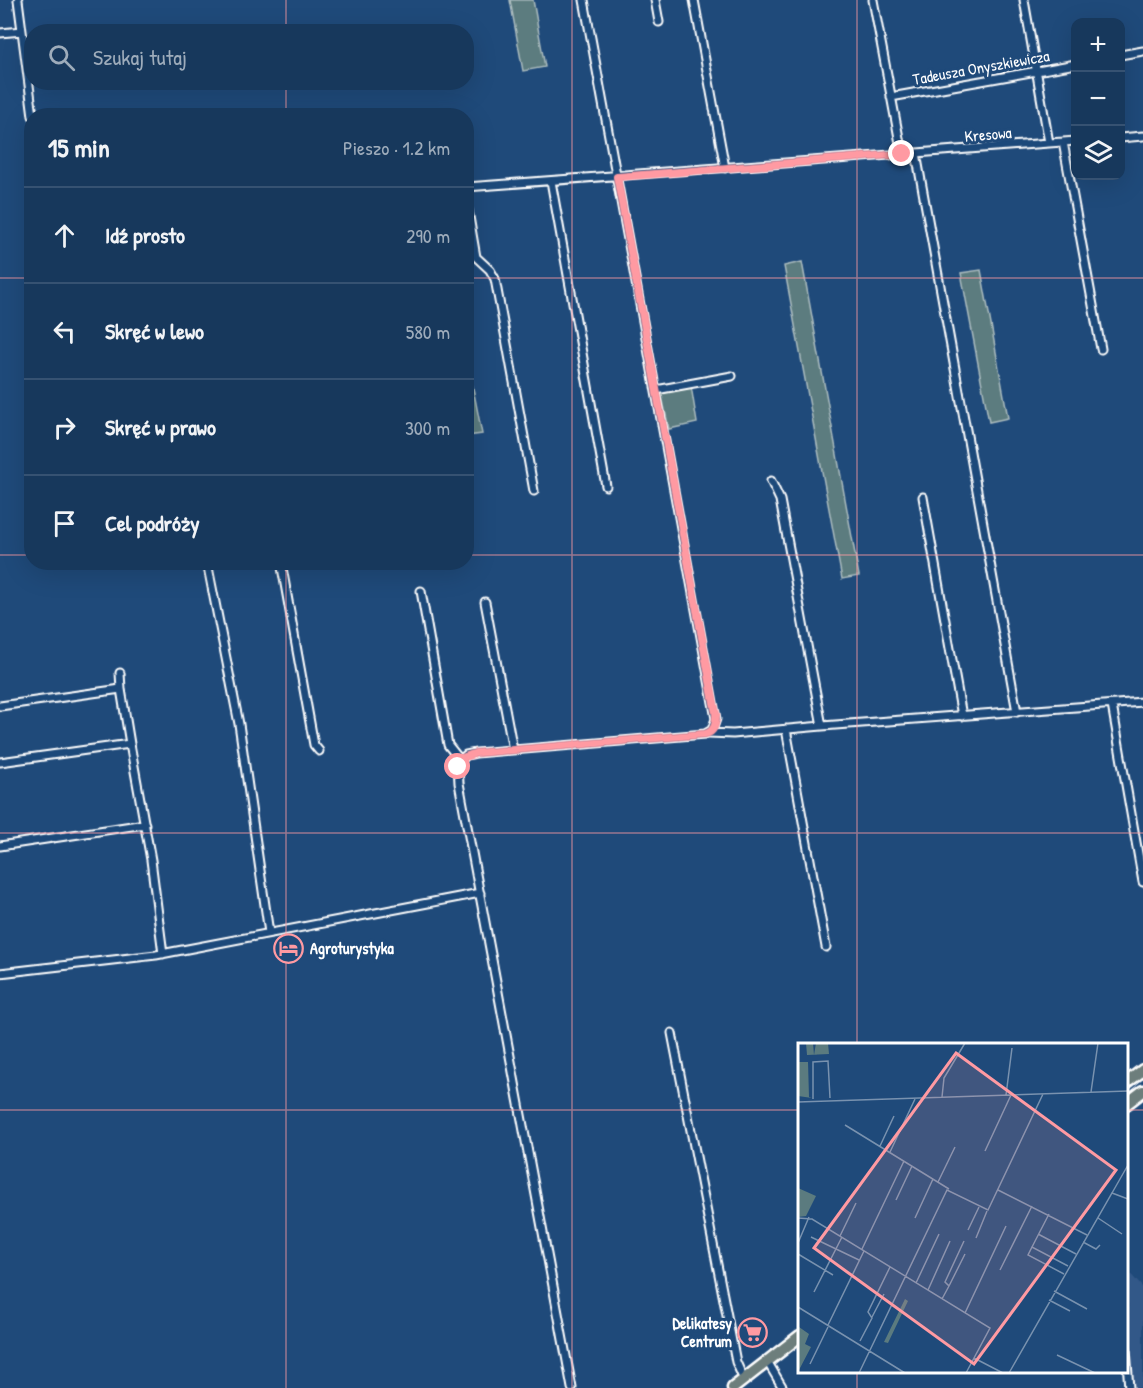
<!DOCTYPE html>
<html lang="pl">
<meta charset="utf-8">
<style>
:root{--surface:#17385c;--page:#244365;--text:#f1f3f6;--muted:#9eacbb;--line:#365272}
body{margin:0;font-family:"Patrick Hand",sans-serif;background:var(--page);color:var(--text)}
.controls{position:absolute;right:18px;top:18px;display:grid;overflow:hidden;border-radius:12px;box-shadow:0 6px 24px #0002}
.controls button{width:54px;height:54px;display:grid;place-items:center;padding:0;border:0;border-bottom:2px solid var(--line);background:var(--surface);color:var(--text);font:30px sans-serif}
.stop{position:absolute;width:18px;height:18px;margin:-14px;border:4px solid #ff9aa2;border-radius:50%;background:#fff}
.stop.end{background:#ff9aa2;border-color:#fff;box-shadow:0 2px 6px #0008}
.list{margin:0;padding:0;list-style:none}
h2{display:flex;justify-content:space-between;align-items:center;height:78px;margin:0;padding:0 24px;font-size:26px}
h2 small{font-size:20px;font-weight:400;color:var(--muted)}
.list li{display:grid;grid-template-columns:39px 1fr auto;gap:18px;align-items:center;box-sizing:border-box;height:96px;padding:0 24px;border-top:2px solid var(--line)}
.list b{display:block;font-size:22px;white-space:nowrap}
.list em{font-size:20px;font-style:normal;color:var(--muted)}
.icon{flex:none;width:33px;height:33px;fill:none;stroke:currentColor;stroke-width:2;stroke-linecap:round;stroke-linejoin:round}
.map{position:relative;flex:none;width:1143px;height:1388px;overflow:hidden}
.search{position:absolute;background:var(--surface);box-shadow:0 6px 24px #0002;left:24px;top:24px;width:450px;height:66px;display:flex;align-items:center;gap:15px;box-sizing:border-box;padding:0 21px;border-radius:24px;color:var(--muted);font-size:22px}
.panel{position:absolute;background:var(--surface);box-shadow:0 6px 24px #0002;left:24px;top:108px;width:450px;height:462px;border-radius:24px}
.map>svg:first-child{display:block}
.built{fill:#335888}
.green{fill:#5b7b7f;stroke:#adbdbf;stroke-width:1.5}
.lines{fill:none;stroke-linecap:round;stroke-linejoin:round}
.minor-casing{stroke:#fff;stroke-width:11}
.primary-casing{stroke:#fff;stroke-width:15}
.minor{stroke:#1f4a7a;stroke-width:7}
.primary{stroke:#6d7e7c;stroke-width:10}
.route{stroke:#ff9aa2;stroke-width:8}
.grid{fill:none;stroke:#ff9aa2;stroke-width:1.5;stroke-opacity:0.55}
.labels{text-anchor:middle;stroke-width:6;stroke-linejoin:round;paint-order:stroke}
.street-label{font-size:16px;fill:#fff;stroke:#1f4a7a}
.poi-label{font-size:16px;font-weight:bold;fill:#fff;stroke:#1f4a7a;text-anchor:start}
.inset-road{fill:none;stroke:#7992af;stroke-width:1.5}
.view{fill:#ff9aa2;fill-opacity:0.15;stroke:#ff9aa2;stroke-width:3}
.inset-edge{fill:none;stroke:#fff;stroke-width:3}
</style>
<div class="map">
<svg width="1143" height="1388" viewBox="0 0 1143 1388">
<rect width="100%" height="100%" fill="#1f4a7a"/>
<filter id="ink" filterUnits="userSpaceOnUse"><feTurbulence type="fractalNoise" baseFrequency=".0167" numOctaves="2"/><feDisplacementMap in="SourceGraphic" scale="12" xChannelSelector="R" yChannelSelector="G"/><feConvolveMatrix kernelMatrix="1 2 1 2 8 2 1 2 1" color-interpolation-filters="sRGB"/></filter>
<g filter="url(#ink)">
<!-- built -->
<path class="built" d="M1126,1269L1143,1288V1388H1133Z"/>
<!-- green -->
<path class="green" d="M510,0H533L545,67L523,71Z
M802,262L859,576L842,579L784,266Z
M981,270L1008,418L989,422L961,273Z
M467,357L482,434L467,436H466Z
M691,386L697,423L669,429L661,391Z"/>
<g class="lines">
<defs>
<path id="minor" d="M18,0L33,116
M655,0L659,22
M694,0L725,168
M873,0L902,154
M1024,0L1049,143
M0,33L22,31
M1120,55L1143,51
M891,97L1076,64
M1120,138L1143,136
M1063,142L1101,349
M916,153L1017,712
M551,181L606,486
M466,187L1076,141
M466,199L476,257L490,270L495,279L534,491
M656,390L732,376
M771,481L780,500L822,726
M923,497L962,716
M207,562L239,724L269,933
M281,562L314,745L319,751
M421,591L448,745L460,760
M485,602L513,750
M120,673L121,689
M1112,705L1143,882
M0,706L121,689L130,744L0,762
M786,729L826,947
M709,733L733,734L822,726L1143,702
M130,744L151,860L163,954
M0,846L145,824
M0,973L156,955L480,893
M672,1033L736,1362L744,1380
M1126,1349L1129,1388
M767,1361L783,1388
M572,1388L459,783L458,764L466,755L476,753L705,734L712,730L716,719L584,0"/>
<path id="primary" d="M1126,1083L1143,1070
M1126,1104L1143,1091
M733,1388L800,1336"/>
</defs>
<!-- minor casing -->
<use href="#minor" class="minor-casing"/>
<!-- primary casing -->
<use href="#primary" class="primary-casing"/>
<!-- minor -->
<use href="#minor" class="minor"/>
<!-- primary -->
<use href="#primary" class="primary"/>
</g>
</g>
<g class="lines" filter="url(#ink)">
<!-- route -->
<path class="route" d="M458,767L462,758L476,753L705,734C715,732 716,723 716,714L617,177L902,154"/>
</g>
<!-- grid -->
<path class="grid" d="M286,0V32M572,0V1388M857,0V1044M286,82V116M0,278H32M466,278H1143M0,555H32M466,555H1143M286,562V1388M0,833H1143M0,1110H800M1126,1110H1143M857,1372V1388"/>
<!-- icons -->
<defs>
<symbol id="hotel-ring" viewBox="-11 -11 22 22"><circle r="9.5" fill="#1f4a7a" stroke="#ff9aa2" stroke-width="1.5"/><path d="M-6-4.5h1.5V1H6V5H4.5V3h-9V5H-6ZM-4 0a1.8 1.8 0 1 1 3.6 0ZM.5 0V-2.5h3Q6-2.5 6 0Z" fill="#ff9aa2"/></symbol>
<symbol id="supermarket-ring" viewBox="-11 -11 22 22"><circle r="9.5" fill="#1f4a7a" stroke="#ff9aa2" stroke-width="1.5"/><path d="M-6-5.5h2.5l.6 2H6L4.5 2H-2.5L-4.4-4H-6ZM-1.5 3.2a1.3 1.3 0 1 0 .1 0ZM3 3.2a1.3 1.3 0 1 0 .1 0Z" fill="#ff9aa2"/></symbol>
</defs>
<g fill-rule="evenodd">
<use href="#hotel-ring" x="272" y="932" width="33" height="33"/>
<use href="#supermarket-ring" x="736" y="1316" width="33" height="33"/>
</g>
<g class="labels">
<!-- street labels -->
<g class="street-label">
<text transform="translate(981 67) rotate(-10)" y="6">Tadeusza Onyszkiewicza</text>
<text transform="translate(988 134) rotate(-5)" y="6">Kresowa</text>
</g>
<!-- poi labels -->
<g class="poi-label">
<text x="310" y="954">Agroturystyka</text>
<text x="732" y="1329" text-anchor="end">Delikatesy<tspan x="732" dy="18">Centrum</tspan></text>
</g>
</g>
<!-- overview -->
<g transform="translate(798 1043)">
<rect width="330" height="330" fill="#1f4a7a"/>
<path d="M8,0H15L16,12L18,0H30L31,11L9,12ZM0,19H10L11,54L14,55L0,53ZM0,145L18,153L8,173L0,174ZM107,256L110,258L90,300L86,299ZM1,284L11,291L7,301L13,304L1,327Z" fill="#5b7b7f"/>
<path class="inset-road" d="M293,49L300,0M208,52L214,5M144,54L146,35L167,0M15,56V19L30,18L32,55M0,59L330,48M47,82L151,146M82,103L96,73M187,108L213,52M92,109L117,56M140,139L157,104M200,147L289,192M314,150L330,122M98,157L114,123M0,175L14,176L192,285L168,330M117,175L135,136M300,175L324,191M170,187L181,164M240,191L278,211M42,193L58,160M13,194L61,217M178,195L189,168M285,199L298,206L302,202M0,200L11,174M234,204L251,171M64,206L106,118M0,211L35,232M202,227L234,163M266,231L230,212L234,204L270,223M118,240L141,191M151,243L167,211M130,247L152,198M256,248L289,266M16,249L44,194M144,256L151,243L147,239L166,198M251,257L272,268M0,264L107,330M167,270L208,183M74,274L86,251M30,282L66,208M62,298L74,275L70,269L92,224M259,312L297,330M176,315L205,330M12,321L30,284M61,330L149,147L190,167L245,51M211,330L314,150L330,156"/>
<path class="view" d="M158,10L318,127L176,321L16,205Z"/>
<rect width="330" height="330" class="inset-edge"/>
</g>
</svg>
<div class="controls">
<button>+</button>
<button>−</button>
<button><svg class="icon" aria-label="layers" viewBox="0 0 24 24"><path d="M12 4l9 5-9 5-9-5zM3 14l9 5 9-5"/></svg></button>
</div>
<div class="stop" style="left:458px;top:767px"></div>
<div class="stop end" style="left:902px;top:154px"></div>
<div class="search"><svg class="icon" aria-label="search" viewBox="0 0 24 24"><circle cx="10" cy="10" r="6"/><path d="M15 15l6 6"/></svg>Szukaj tutaj</div>
<section class="panel">
<h2>15 min<small>Pieszo · 1.2 km</small></h2>
<ul class="list">
<li><svg class="icon" aria-label="ahead" viewBox="0 0 24 24"><path d="M12 20V5M6 11l6-6 6 6"/></svg><div><b>Idź prosto</b></div><em>290 m</em></li>
<li><svg class="icon" aria-label="left" viewBox="0 0 24 24"><path d="M17 20v-9H6M10 6l-5 5 5 5"/></svg><div><b>Skręć w lewo</b></div><em>580 m</em></li>
<li><svg class="icon" aria-label="right" viewBox="0 0 24 24"><path d="M7 20v-9h11M14 6l5 5-5 5"/></svg><div><b>Skręć w prawo</b></div><em>300 m</em></li>
<li><svg class="icon" aria-label="arrive" viewBox="0 0 24 24"><path d="M6 21V4h12l-3 4 3 4H6"/></svg><div><b>Cel podróży</b></div></li>
</ul>
</section>
</div>
